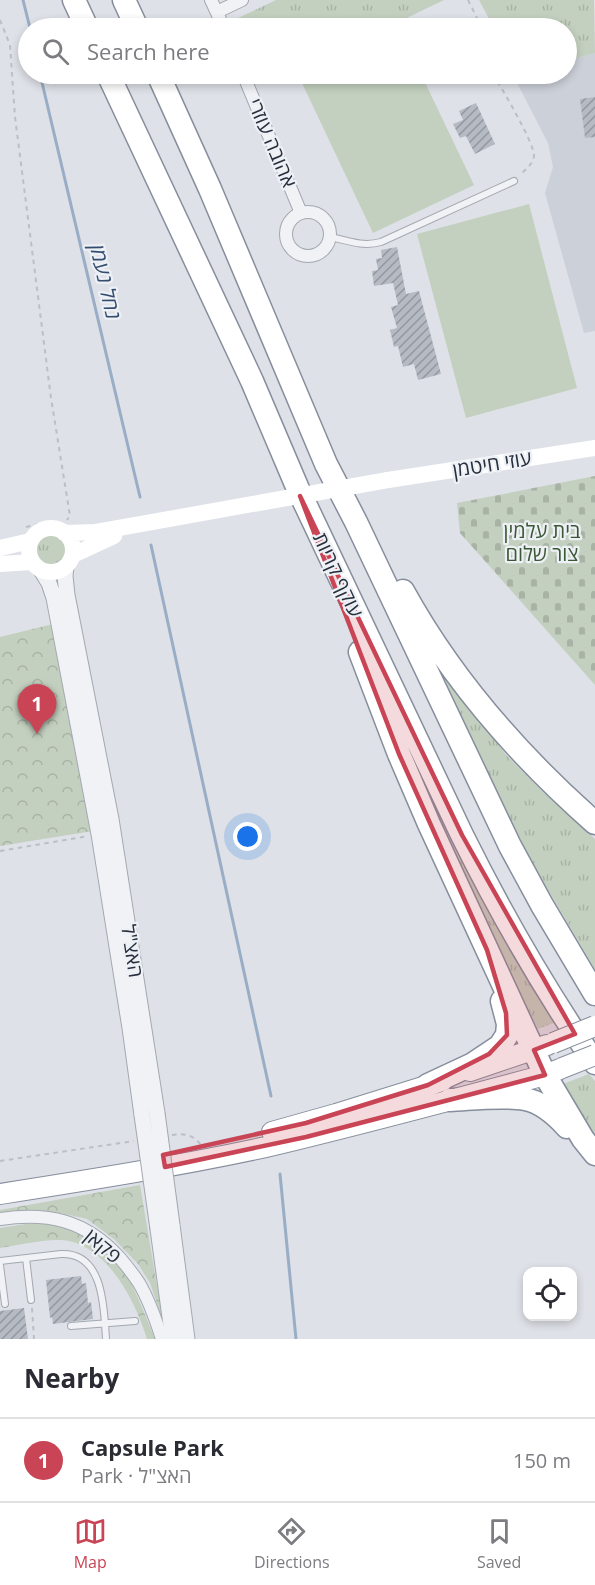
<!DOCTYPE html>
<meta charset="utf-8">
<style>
:root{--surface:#fff;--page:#f2f2f3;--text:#2b2b33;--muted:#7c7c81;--line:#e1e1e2;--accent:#c94555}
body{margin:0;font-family:"Open Sans",Heebo,sans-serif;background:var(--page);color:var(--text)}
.controls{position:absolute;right:18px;bottom:18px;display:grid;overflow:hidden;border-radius:12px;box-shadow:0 3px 9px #0003}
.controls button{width:54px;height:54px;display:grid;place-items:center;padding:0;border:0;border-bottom:2px solid var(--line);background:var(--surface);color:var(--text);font:30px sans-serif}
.you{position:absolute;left:248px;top:837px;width:21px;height:21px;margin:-15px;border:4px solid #fff;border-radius:50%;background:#1a73e8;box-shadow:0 0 0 9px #1a73e833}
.badge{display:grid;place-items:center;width:39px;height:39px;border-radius:50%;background:var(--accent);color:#fff;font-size:20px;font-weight:700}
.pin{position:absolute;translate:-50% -50px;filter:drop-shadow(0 2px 3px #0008)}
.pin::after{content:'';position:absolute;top:32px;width:21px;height:18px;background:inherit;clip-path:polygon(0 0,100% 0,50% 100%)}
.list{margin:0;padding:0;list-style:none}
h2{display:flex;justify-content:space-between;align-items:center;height:78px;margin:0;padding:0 24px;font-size:26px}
h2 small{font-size:20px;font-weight:400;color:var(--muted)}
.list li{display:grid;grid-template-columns:39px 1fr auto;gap:18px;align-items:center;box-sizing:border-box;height:84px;padding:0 24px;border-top:2px solid var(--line)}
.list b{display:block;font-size:22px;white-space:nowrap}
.list p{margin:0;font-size:20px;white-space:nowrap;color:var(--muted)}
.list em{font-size:20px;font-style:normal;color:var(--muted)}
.icon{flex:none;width:33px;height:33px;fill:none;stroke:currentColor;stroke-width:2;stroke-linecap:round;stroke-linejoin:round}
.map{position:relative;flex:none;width:595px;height:1339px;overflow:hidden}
.search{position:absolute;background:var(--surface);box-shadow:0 3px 9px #0003;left:18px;right:18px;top:18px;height:66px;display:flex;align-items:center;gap:15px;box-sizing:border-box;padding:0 21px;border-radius:33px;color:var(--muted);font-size:22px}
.sheet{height:162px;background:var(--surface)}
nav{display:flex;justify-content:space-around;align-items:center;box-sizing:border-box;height:84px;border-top:2px solid var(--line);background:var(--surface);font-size:16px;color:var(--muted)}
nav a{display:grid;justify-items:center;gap:3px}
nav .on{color:var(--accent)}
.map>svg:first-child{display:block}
.built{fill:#ccd0d9}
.grass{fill:url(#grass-tufts)}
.forest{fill:url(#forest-crowns)}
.cemetery{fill:url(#cemetery-stones)}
.pitch{fill:#c3d0bf}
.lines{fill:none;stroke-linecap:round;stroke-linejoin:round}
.stream{stroke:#99aec6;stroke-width:3}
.building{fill:url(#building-hatch)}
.service-casing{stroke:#a3a8b1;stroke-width:8}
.minor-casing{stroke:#a3a8b1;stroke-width:14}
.tertiary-casing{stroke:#a3a8b1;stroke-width:17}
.trunk-casing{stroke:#868e9d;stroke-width:22}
.motorway-casing{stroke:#868e9d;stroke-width:25}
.path{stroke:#bcbfc5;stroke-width:2;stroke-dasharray:4.5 4.5;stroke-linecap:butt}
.service{stroke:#f0f2f5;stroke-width:6}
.minor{stroke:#f0f2f5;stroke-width:12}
.tertiary{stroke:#f0f2f5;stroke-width:15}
.secondary{stroke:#fff;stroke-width:16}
.trunk{stroke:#fff;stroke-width:20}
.motorway{stroke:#fff;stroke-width:22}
.tertiary-bridge-casing{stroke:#a3a8b1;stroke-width:17;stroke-linecap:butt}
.trunk-bridge-casing{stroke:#868e9d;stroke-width:22;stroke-linecap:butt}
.tertiary-bridge{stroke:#f0f2f5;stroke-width:15}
.secondary-bridge{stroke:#fff;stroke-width:16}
.trunk-bridge{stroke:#fff;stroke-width:20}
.marked{fill:#c94555;fill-opacity:0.2;stroke:#c94555;stroke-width:4.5;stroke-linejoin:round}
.labels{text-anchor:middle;stroke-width:4.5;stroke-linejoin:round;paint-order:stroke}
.street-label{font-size:20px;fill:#272f3d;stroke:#edf0f5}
.park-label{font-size:20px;fill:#3b5835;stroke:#edf0f5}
.water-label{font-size:21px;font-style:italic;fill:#334c6f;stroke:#edf0f5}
</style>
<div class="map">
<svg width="595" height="1339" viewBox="0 0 595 1339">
<defs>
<pattern id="grass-tufts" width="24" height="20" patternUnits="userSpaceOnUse" patternTransform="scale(1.5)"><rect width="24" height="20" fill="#c3d0bf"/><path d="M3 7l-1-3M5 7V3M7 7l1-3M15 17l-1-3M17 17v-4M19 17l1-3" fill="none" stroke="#a8b3a5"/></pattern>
<pattern id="forest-crowns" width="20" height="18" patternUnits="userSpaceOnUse" patternTransform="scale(1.5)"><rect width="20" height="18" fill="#c3d0bf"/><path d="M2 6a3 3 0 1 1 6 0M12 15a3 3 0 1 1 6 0" fill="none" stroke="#a8b3a5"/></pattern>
<pattern id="cemetery-stones" width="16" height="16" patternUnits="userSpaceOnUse" patternTransform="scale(1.5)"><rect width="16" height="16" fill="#c3d0bf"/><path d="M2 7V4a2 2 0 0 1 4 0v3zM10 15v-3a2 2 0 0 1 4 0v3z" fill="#a8b3a5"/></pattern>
<pattern id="building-hatch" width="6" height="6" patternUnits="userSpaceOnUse" patternTransform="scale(1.5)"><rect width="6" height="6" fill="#b5bac3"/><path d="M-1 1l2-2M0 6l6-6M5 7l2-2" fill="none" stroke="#9398a0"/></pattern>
</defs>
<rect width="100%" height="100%" fill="#dee1e7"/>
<!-- built -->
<path class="built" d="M595,53V331L584,333L545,193L553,167L548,143L514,77L525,74H566L567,61Z"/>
<!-- grass -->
<path class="grass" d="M276,0H444L386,28H243L238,18Z
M479,0H594L595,53L567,61L566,28H494Z
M35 550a16 16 0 1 1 32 0a16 16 0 1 1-32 0Z
M412,621L481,722L508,757L543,792L595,839V969L544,883L505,812Z
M390,707L556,1022L538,1029L464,881Z
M589,1074L595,1081V1142L563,1084Z"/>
<!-- forest -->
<path class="forest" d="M53,624L93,831L0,846V637Z
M140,1185L163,1321L150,1283L138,1264L114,1239L87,1219L60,1213L38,1211L0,1213V1210Z
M26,1224C35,1224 45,1223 54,1225C84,1231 116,1256 131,1283C140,1301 147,1320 155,1339H147C136,1303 110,1250 69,1241C52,1237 18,1245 0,1248V1228Z"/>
<!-- cemetery -->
<path class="cemetery" d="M595,476V685L460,533L457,503Z"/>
<!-- pitch -->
<path class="pitch" d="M321,74H421L474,185L373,233L302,83Z
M529,204L577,388L466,418L417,234Z"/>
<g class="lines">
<!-- stream -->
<path class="stream" d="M23,0L30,28
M40,74L140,497
M151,545L271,1096
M280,1174L296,1339"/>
</g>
<!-- building -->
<path class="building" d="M435,74H483L484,80L439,83Z
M595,97V137L585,138L580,99Z
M476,103L495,144L475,154L466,136L460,138L453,124L463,120L459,111Z
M397,247L406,294L419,291L441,374L418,380L414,364L403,367L398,346L394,347L390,330L397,328L391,307L398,305L393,283L374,286L372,271L378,270L376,259L382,258L381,250Z
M81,1276L82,1284L86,1283L88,1303L91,1302L93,1319L53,1324L52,1317L50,1318L46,1280Z
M24,1308L28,1339H0V1311Z"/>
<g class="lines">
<defs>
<path id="service" d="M331,237C348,241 363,247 381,242L514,181
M26,1258L31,1300
M0,1261L61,1254C104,1252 104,1309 106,1339
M0,1265L5,1304
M71,1326L135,1321"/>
<path id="minor" d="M211,0L224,28
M217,12L242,0
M243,74L301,213
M286 234a22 22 0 1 1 44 0a22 22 0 1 1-44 0Z
M0,1219C48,1212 85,1220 119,1257C126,1265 133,1274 139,1283C149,1300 156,1320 162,1339"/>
<path id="tertiary" d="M66,566L65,576L67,595L111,819L157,1113
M41,570L49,583L54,598L99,834L130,1028L142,1115
M172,1225L187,1339
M158,1229L173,1339"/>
<path id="trunk" d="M470,1071L547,1045
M272,1132L336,1114L442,1081
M0,1194C89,1180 178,1166 266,1147C359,1125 452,1100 545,1075L560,1069"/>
<path id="motorway" d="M74,0L87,28
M124,0L137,28
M108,74L252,381L298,489L462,835C501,914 545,990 595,1063
M158,74L210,189L326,464L356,522L510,846L542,905L595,994
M403,591C452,680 519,756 595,823
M360,652L399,754L429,824L545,1075L583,1139L595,1154
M428,1085L473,1064L500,1046L507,1035L508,1024L502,1001
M450,1100C472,1099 503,1095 525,1099C542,1102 556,1115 567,1127"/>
</defs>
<!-- service casing -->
<use href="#service" class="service-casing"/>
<!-- minor casing -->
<use href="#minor" class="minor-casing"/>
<!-- tertiary casing -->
<use href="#tertiary" class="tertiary-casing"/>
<!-- trunk casing -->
<use href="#trunk" class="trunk-casing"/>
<!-- motorway casing -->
<use href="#motorway" class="motorway-casing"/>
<!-- path -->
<path class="path" d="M468,0L482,28
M0,20L10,45L15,117L51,398L70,516L67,520
M493,74C502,89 534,142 534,156C533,164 526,169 520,175
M26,527L47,522H55
M0,851L88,836
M172,1135C184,1133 194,1135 201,1145
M0,1161L134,1141
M32,1308L34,1339"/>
<!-- service -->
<use href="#service" class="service"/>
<!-- minor -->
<use href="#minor" class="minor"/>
<!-- tertiary -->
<use href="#tertiary" class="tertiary"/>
<!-- secondary -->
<path class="secondary" d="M388,480L595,448
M29 550a22 22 0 1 1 44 0a22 22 0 1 1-44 0Z
M64,533L96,532L264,502
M0,548L30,541
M73,555L114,536
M0,564L32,562"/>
<!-- trunk -->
<use href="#trunk" class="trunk"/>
<!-- motorway -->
<use href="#motorway" class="motorway"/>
<defs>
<path id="tertiary-bridge" d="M157,1113L172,1225
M142,1115L158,1229"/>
<path id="trunk-bridge" d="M553,1043L595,1026
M562,1068L595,1055"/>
</defs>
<!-- tertiary-bridge casing -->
<use href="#tertiary-bridge" class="tertiary-bridge-casing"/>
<!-- trunk-bridge casing -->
<use href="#trunk-bridge" class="trunk-bridge-casing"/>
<!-- tertiary-bridge -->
<use href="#tertiary-bridge" class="tertiary-bridge"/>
<!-- secondary-bridge -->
<path class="secondary-bridge" d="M264,502L388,480"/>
<!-- trunk-bridge -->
<use href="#trunk-bridge" class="trunk-bridge"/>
</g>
<!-- marked area -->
<path class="marked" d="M300,496L462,835L575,1034L534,1050L545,1075L306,1137L165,1167L163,1155L306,1123L428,1085L489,1054L507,1035L506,1013L487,950L399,754Z"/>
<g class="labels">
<!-- street labels -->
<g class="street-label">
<text transform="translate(272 143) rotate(67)" y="7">אהובה עוזרי</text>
<text transform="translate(492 464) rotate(-9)" y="7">עוזי חיטמן</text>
<text transform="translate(338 575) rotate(65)" y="7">עוקף קריות</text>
<text transform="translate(132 951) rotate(81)" y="7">האצ"ל</text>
<text transform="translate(103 1246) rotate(40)" y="7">פקאן</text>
</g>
<!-- park labels -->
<g class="park-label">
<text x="542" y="538">בית עלמין<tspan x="542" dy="23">צור שלום</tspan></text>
</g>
<!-- water labels -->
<g class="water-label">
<text transform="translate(105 282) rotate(77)" y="7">נחל נעמן</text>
</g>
</g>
</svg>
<div class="controls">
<button><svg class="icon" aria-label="locate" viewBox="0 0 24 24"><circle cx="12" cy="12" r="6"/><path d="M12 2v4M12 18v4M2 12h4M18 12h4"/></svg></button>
</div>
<div class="you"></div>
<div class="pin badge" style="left:37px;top:734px">1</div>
<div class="search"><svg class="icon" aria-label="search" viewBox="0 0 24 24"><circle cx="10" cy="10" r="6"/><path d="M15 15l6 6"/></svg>Search here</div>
</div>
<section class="sheet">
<h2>Nearby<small></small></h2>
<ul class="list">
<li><span class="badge">1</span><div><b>Capsule Park</b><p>Park · האצ&quot;ל</p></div><em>150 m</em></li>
</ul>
</section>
<nav>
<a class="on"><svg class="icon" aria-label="map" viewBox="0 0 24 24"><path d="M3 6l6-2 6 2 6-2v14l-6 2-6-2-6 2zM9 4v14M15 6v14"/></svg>Map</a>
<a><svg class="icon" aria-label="directions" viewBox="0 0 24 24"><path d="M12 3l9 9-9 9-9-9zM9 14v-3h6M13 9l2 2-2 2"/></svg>Directions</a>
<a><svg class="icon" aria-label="saved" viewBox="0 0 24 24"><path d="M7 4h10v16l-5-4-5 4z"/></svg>Saved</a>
</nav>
